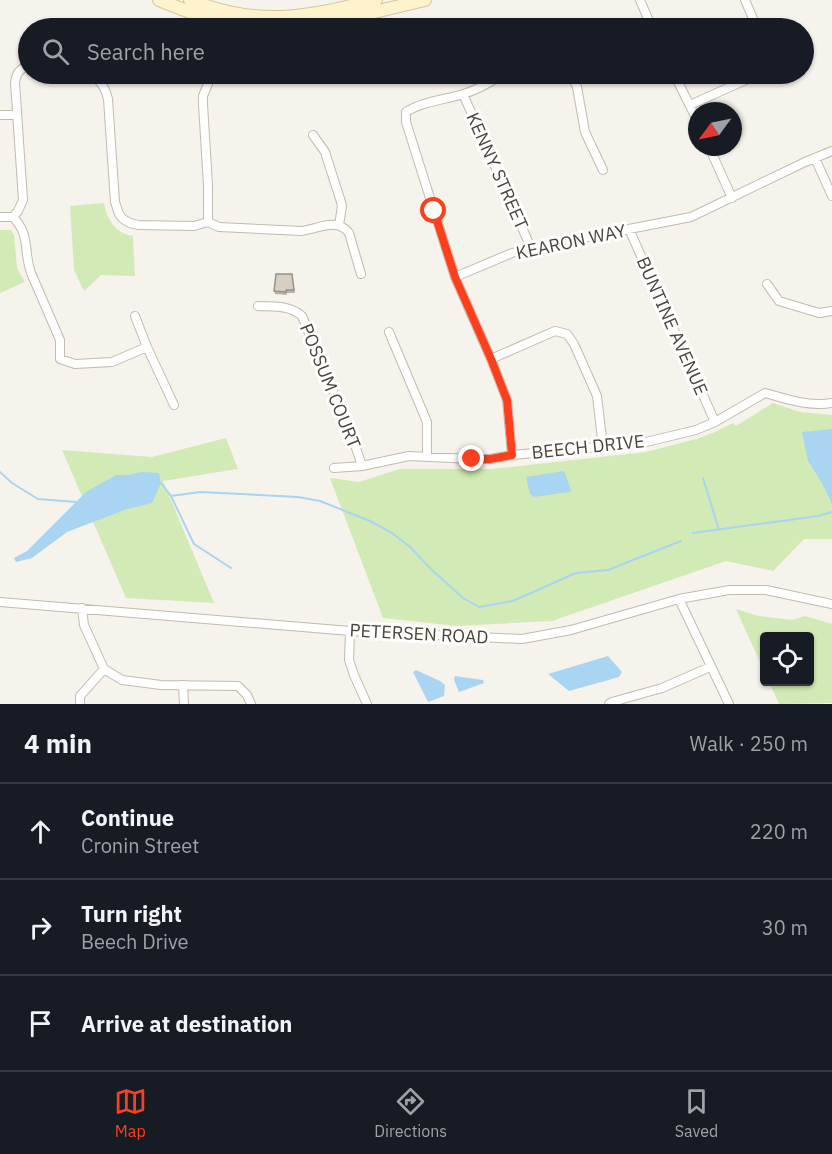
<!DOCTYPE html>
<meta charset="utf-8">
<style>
:root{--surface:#171b24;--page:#20242c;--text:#f1f3f6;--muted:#9ea1a6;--line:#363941;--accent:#fc3f1d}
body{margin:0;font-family:"IBM Plex Sans",sans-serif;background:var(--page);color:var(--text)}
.controls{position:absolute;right:18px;bottom:18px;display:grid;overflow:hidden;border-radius:6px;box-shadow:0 2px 4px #0004}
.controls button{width:54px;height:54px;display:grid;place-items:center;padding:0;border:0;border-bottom:2px solid var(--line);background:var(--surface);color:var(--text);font:30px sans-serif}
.compass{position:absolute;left:688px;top:102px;width:54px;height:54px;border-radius:50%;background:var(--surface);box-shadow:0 2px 4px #0004;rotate:237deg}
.stop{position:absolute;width:18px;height:18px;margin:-14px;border:4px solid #fc3f1d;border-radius:50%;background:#fff}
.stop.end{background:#fc3f1d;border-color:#fff;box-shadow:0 2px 6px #0008}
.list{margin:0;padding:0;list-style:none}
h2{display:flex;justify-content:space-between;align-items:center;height:78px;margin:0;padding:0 24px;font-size:26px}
h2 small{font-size:20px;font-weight:400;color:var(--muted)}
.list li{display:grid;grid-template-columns:39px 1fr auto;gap:18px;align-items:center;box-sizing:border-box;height:96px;padding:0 24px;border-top:2px solid var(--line)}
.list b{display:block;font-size:22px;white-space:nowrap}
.list p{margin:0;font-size:20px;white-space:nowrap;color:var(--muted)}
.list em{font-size:20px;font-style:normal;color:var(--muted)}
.icon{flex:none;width:33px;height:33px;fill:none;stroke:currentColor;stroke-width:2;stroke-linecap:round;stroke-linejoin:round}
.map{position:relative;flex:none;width:832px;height:704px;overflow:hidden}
.search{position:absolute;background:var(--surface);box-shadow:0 2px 4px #0004;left:18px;right:18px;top:18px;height:66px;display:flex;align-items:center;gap:15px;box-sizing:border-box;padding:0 21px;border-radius:33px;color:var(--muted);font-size:22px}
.sheet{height:366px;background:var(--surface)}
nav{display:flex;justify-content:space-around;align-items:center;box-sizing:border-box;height:84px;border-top:2px solid var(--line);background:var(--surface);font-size:16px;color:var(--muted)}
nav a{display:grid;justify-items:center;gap:3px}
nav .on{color:var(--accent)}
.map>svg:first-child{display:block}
.green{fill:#d2eab5}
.water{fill:#a9d4f2}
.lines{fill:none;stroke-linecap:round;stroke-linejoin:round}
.stream{stroke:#a9d4f2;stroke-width:2}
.street-casing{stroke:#c2bbae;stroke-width:10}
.secondary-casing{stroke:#d6c79b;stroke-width:14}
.street{stroke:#fff;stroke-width:8}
.secondary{stroke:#fff3cd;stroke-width:12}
.wall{fill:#bab2a6}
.building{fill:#d8cfc1;stroke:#979187;stroke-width:1.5}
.route{stroke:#fc3f1d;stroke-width:8}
.labels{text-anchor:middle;stroke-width:6;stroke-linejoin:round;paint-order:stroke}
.street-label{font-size:18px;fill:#4b4439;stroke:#fff}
</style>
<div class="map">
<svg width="832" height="704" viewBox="0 0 832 704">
<rect width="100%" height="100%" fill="#f6f3ec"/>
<!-- green -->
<path class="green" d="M104,203C107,220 115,233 133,236L135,276L101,275L84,291L74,270L70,206Z
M0,230H11L14,235L17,268L25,282L0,293Z
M773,403L800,412L832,415V539H804L773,571L726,561L552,621L457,626L383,618L330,478L359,482L400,469H492L646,452L696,439L715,432L733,423L736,426Z
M226,438L238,469L163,481L214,603L126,598L62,450L152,457Z
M736,609L759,616L792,620L805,616L832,624V703L779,704L769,682H810V636H764V671Z"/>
<!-- water -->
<path class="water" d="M832,429V504L822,483L808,461L802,432Z
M564,471L571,490L569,492L534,497L530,494L526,477Z
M142,472L159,473L161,483L152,503L127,509L67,532L32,558L16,562L14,558L27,551L86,492L116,475H127Z
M608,656L622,672L619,677L569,691L548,674Z
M416,670L440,681L445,685L444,696L428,702L413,672Z
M455,676L483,680L484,683L459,692L454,680Z"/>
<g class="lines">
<!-- stream -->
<path class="stream" d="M0,472L12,483L38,499L76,502
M703,478L719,530
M161,483L171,496L200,492L298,497L320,501L370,521L392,533L410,547L432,570L463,598L479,607L513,601L576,573L608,570L681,541
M171,496L194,544L231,568
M693,533L818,516L832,512"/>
<defs>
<path id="street" d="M640,0L652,28
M745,0L757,28
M88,74C100,79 105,87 108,99L115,202L119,214L123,219L130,223L138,225L194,226L208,222L219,227L301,231C318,229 337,217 349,233L361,274
M503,74C491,82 475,91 460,95C442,100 422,102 406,112V122L455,277L491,359L507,400L512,455
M571,74L577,87L585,132L603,170
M674,74L697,120
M463,94L531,248
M690,105L759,74
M0,115H16
M313,135L325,152L341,202L342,206L339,225
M709,147L732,198
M815,158L832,196
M0,217H13L18,211L23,200L15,83C16,74 19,69 28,66
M13,217C31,236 23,250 31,273L60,340V359L75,364L112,362L147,347L135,316
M208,222V186L203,104V96L212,74
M629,229L715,422
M455,277L512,253L531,248L691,217L805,162L832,151
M767,284L779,301L819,313L832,311
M258,306C275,307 289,305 302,316L355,445L362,466
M389,332L427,422V457
M147,347L174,405
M491,359L555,331L567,334L574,344L597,396L603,447
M334,468L362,466L409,456L472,459H490L512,455L642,443L696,430L715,422L765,393C787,399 809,407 832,403
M679,599L729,704
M0,602L350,631L522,639L571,630L679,599L729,590H766L832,604
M82,608L84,625L104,669L122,680L161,685L238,686L247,695L251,704
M350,631L349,660L354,675L367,704
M183,685L184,704
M80,704V696L104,669
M609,704L612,702L662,688L710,667"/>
<path id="secondary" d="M159,0C191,13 222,25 257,28
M190,0C260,28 306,17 376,0
M297,28L328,23L425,0"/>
</defs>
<!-- street casing -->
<use href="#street" class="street-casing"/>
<!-- secondary casing -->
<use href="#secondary" class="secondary-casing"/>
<!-- street -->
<use href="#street" class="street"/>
<!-- secondary -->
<use href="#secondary" class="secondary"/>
</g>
<!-- wall -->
<path class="wall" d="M292,274L295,293H287V295L275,294L274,291Z"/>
<!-- building -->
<path class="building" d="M276,274H292L294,290H286V292L274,291Z"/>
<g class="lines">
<!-- route -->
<path class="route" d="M434,211L455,277L491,359L507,400L512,455L490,459H472"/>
</g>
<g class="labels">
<!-- street labels -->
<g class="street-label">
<text transform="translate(497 171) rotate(66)" y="6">KENNY STREET</text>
<text transform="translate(571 242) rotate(-12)" y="6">KEARON WAY</text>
<text transform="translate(672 326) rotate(66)" y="6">BUNTINE AVENUE</text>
<text transform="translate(330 386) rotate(68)" y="6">POSSUM COURT</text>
<text transform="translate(588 447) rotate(-6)" y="6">BEECH DRIVE</text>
<text transform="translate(419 634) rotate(3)" y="6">PETERSEN ROAD</text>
</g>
</g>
</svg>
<div class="controls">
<button><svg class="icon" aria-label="locate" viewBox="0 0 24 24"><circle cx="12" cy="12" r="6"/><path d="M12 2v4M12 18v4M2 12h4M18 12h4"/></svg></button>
</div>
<svg class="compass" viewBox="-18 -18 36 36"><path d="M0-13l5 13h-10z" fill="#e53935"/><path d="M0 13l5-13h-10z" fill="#9ea1a6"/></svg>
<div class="stop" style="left:434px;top:211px"></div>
<div class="stop end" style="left:472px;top:459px"></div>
<div class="search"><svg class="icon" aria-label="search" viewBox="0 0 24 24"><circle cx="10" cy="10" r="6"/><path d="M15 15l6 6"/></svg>Search here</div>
</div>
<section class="sheet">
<h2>4 min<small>Walk · 250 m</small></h2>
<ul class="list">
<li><svg class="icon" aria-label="ahead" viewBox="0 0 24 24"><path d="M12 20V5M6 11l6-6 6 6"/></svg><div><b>Continue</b><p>Cronin Street</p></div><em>220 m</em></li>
<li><svg class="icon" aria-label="right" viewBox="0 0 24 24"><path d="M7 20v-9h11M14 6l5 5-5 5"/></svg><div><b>Turn right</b><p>Beech Drive</p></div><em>30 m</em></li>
<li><svg class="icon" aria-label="arrive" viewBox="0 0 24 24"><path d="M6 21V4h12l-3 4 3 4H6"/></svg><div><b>Arrive at destination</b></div></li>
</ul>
</section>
<nav>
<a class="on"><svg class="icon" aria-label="map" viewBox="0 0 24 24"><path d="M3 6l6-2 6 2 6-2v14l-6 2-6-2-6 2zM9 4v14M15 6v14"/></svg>Map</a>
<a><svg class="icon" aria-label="directions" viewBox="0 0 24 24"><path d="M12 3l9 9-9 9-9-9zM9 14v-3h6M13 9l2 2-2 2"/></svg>Directions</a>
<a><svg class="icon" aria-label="saved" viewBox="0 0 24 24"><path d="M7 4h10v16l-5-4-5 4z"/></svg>Saved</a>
</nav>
